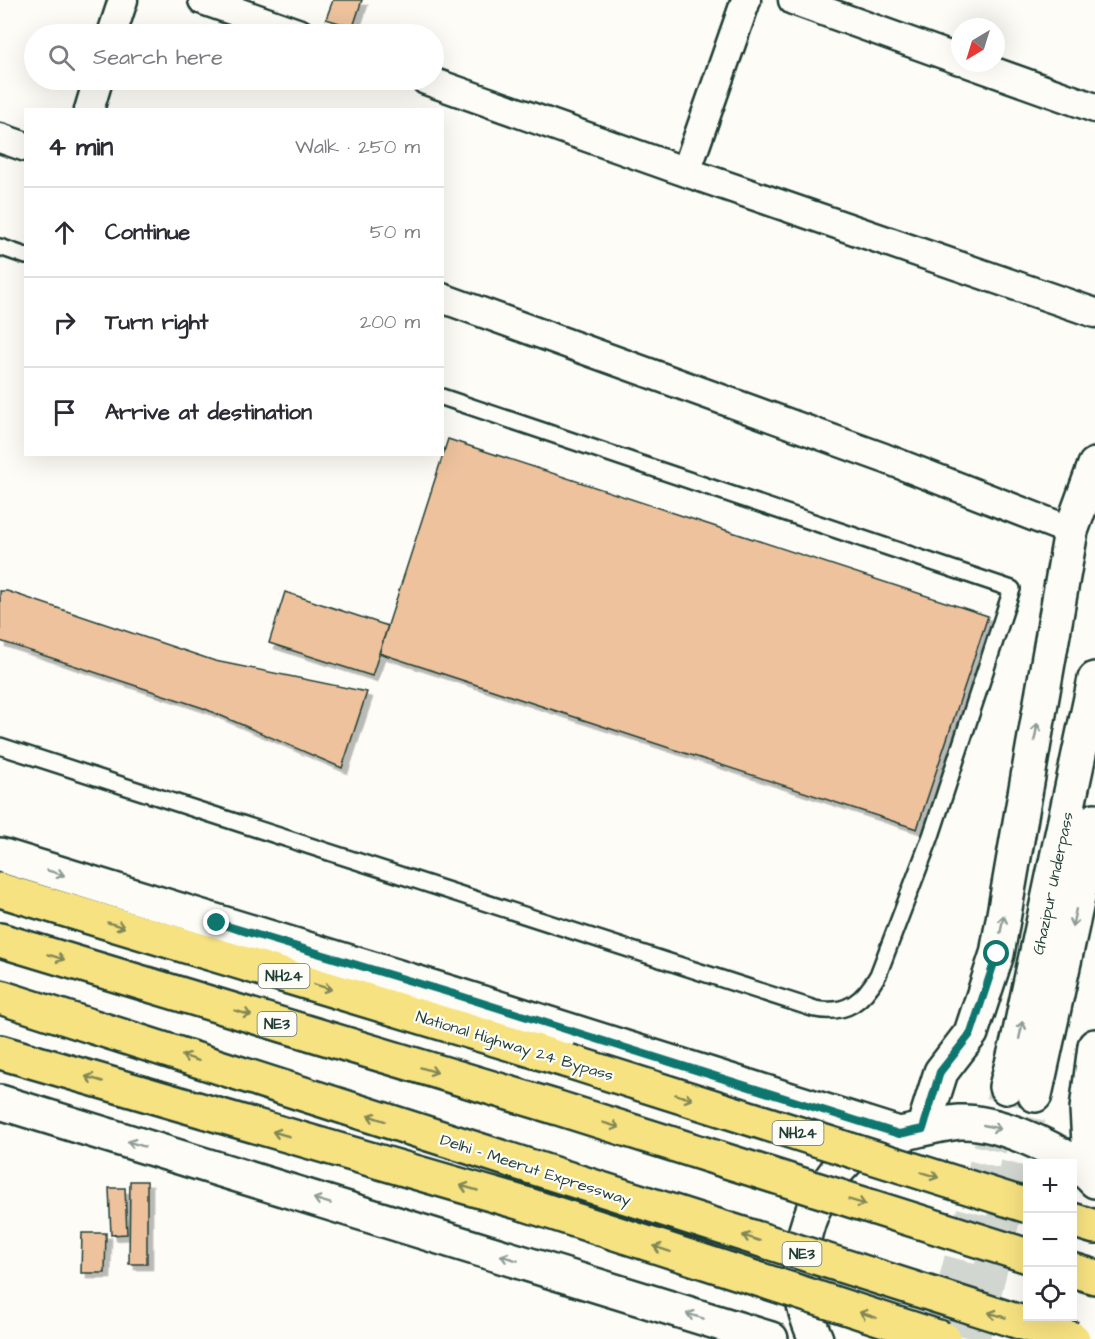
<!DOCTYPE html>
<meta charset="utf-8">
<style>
:root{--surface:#fff;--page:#f2f2f3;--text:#2b2b33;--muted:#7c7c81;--line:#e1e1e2}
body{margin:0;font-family:"Architects Daughter",sans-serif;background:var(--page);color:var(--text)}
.controls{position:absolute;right:18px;bottom:18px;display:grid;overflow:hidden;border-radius:0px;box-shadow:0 6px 24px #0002}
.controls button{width:54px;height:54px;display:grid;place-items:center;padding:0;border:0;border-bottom:2px solid var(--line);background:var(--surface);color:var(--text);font:30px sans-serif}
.compass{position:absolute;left:951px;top:18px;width:54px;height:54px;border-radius:50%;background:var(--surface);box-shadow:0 6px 24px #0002;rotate:218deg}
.stop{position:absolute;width:18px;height:18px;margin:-14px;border:4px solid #0f766e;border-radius:50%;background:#fff}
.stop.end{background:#0f766e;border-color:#fff;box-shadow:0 2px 6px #0008}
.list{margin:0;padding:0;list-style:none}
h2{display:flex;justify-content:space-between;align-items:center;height:78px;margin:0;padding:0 24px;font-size:26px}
h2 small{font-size:20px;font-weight:400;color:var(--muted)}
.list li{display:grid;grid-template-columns:39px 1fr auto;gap:18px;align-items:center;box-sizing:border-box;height:90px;padding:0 24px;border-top:2px solid var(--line)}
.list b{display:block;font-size:22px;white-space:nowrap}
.list em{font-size:20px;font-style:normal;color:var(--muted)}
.icon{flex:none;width:33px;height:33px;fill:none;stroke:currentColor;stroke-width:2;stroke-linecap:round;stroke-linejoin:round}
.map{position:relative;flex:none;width:1095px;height:1339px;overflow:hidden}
.search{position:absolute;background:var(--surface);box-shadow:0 6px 24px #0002;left:24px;top:24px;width:420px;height:66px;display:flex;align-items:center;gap:15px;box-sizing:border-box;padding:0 21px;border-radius:33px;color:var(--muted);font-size:22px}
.panel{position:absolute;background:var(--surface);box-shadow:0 6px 24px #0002;left:24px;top:108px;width:420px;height:348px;border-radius:0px}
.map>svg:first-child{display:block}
.building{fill:#edc29d;stroke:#1f3d34;stroke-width:1.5;filter:url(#shadow)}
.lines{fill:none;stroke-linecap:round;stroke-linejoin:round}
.secondary-tunnel{stroke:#d1d6d0;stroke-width:33;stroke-dasharray:33 16;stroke-linecap:butt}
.lane-casing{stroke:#1f3d34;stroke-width:20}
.street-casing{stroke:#1f3d34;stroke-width:33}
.secondary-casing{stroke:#1f3d34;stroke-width:38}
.highway-casing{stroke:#1f3d34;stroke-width:38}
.lane{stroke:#fdfcf7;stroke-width:15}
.street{stroke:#fdfcf7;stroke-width:28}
.secondary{stroke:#fdfcf7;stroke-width:33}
.highway{stroke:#f7e281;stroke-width:33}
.highway-bridge-casing{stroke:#1f3d34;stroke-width:38;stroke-linecap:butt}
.highway-bridge{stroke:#f7e281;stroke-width:33}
.oneway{stroke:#8e9c96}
.oneway2{stroke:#808757}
.route{stroke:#0f766e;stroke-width:8}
.labels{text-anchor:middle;stroke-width:4.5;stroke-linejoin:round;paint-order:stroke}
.shield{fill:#fdfcf7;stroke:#62766e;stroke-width:1.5}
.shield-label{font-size:15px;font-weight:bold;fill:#1f3d34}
.street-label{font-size:16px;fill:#1f3d34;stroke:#fdfcf7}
</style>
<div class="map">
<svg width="1095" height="1339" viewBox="0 0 1095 1339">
<defs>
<filter id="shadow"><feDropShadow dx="5.5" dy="5.5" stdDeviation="0" flood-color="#0004"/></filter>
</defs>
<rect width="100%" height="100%" fill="#fdfcf7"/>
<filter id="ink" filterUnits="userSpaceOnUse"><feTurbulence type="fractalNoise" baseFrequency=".0167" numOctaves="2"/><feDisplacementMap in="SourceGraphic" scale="12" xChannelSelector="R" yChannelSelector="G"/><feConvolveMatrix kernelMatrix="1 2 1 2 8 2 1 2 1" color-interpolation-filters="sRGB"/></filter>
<g filter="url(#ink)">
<!-- building -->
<path class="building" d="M333,0H362L353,27L326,19Z
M448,439L988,616L917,829L379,653Z
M0,591H7L215,661L367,692L342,768L203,708L0,641Z
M285,592L388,626L372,676L269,643Z
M130,1181H147V1264H129Z
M109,1188H125L127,1234L111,1235Z
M82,1233H106L105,1273H81Z"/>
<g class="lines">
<!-- secondary-tunnel -->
<path class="secondary-tunnel" d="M940,1339L1006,1087
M973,1339L1035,1095"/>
<defs>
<path id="lane" d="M0,247L26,256
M0,746L815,1009C847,1015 863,1001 878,975L931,836L1012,589L442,397"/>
<path id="street" d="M203,0L300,34
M793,0L960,60
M112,34L123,0
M969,63L1095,108
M426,80L686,172L1095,313
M89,110L98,80
M0,138L26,147
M686,172L746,0
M442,298L884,458L1071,531"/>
<path id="secondary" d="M0,855L454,994L899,1134
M1006,1087L1018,1041L1095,679
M1035,1095L1095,820
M0,1102L771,1339
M923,1129L941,1072L971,1033L997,954L1071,531L1095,465
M1091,1176L1087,1109L1095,1046
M816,1339C789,1283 798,1220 836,1172C845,1162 862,1144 874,1139C883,1136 895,1135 905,1133C923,1129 941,1124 959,1122C998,1120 1069,1152 1095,1181"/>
<path id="highway" d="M0,890L568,1061
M0,940L555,1107
M0,997L532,1167
M0,1052L525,1204
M1072,1220L1095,1227
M1072,1270L1095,1277"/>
</defs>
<!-- lane casing -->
<use href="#lane" class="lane-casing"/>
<!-- street casing -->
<use href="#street" class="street-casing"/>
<!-- secondary casing -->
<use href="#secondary" class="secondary-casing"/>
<!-- highway casing -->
<use href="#highway" class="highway-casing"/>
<!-- lane -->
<use href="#lane" class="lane"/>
<!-- street -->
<use href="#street" class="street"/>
<!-- secondary -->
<use href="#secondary" class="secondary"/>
<!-- highway -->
<use href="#highway" class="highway"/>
<defs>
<path id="highway-bridge" d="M568,1061L1028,1206
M555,1107L1028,1256
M532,1167L1073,1339
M525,1204L944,1339"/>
</defs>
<!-- highway-bridge casing -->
<use href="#highway-bridge" class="highway-bridge-casing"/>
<!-- highway-bridge -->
<use href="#highway-bridge" class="highway-bridge"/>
</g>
<!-- one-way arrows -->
<defs><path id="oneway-shaft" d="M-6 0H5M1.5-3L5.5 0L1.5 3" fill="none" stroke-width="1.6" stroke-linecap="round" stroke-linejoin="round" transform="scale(1.5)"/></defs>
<g class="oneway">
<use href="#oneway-shaft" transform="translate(1036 732) rotate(-80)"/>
<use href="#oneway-shaft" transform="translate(56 873) rotate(17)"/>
<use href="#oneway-shaft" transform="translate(1074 918) rotate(102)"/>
<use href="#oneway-shaft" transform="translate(1002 924) rotate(-80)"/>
<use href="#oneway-shaft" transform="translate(1021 1030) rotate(-78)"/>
<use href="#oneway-shaft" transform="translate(992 1127) rotate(13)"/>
<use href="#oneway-shaft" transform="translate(136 1144) rotate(-163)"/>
<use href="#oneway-shaft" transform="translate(322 1201) rotate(-163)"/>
<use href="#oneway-shaft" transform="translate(509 1258) rotate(-163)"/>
<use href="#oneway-shaft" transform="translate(695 1316) rotate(-163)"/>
</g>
<g class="oneway2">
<use href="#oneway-shaft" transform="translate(116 925) rotate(17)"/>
<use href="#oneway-shaft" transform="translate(56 957) rotate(17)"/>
<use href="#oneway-shaft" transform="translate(323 987) rotate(17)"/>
<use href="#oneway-shaft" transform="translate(243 1013) rotate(17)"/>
<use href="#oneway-shaft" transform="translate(190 1058) rotate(-162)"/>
<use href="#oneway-shaft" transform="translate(429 1070) rotate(17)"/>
<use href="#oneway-shaft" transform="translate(94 1079) rotate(-164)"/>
<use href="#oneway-shaft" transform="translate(684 1097) rotate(17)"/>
<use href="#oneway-shaft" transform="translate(376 1118) rotate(-162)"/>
<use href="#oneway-shaft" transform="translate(611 1125) rotate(17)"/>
<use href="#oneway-shaft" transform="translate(281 1134) rotate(-164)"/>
<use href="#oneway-shaft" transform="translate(930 1175) rotate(17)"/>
<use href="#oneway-shaft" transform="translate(469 1188) rotate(-164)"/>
<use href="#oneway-shaft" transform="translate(857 1202) rotate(17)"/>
<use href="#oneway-shaft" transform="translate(751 1238) rotate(-162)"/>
<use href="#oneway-shaft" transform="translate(662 1249) rotate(-162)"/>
<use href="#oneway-shaft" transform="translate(868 1315) rotate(-162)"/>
<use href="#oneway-shaft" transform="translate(997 1315) rotate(-163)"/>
</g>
</g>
<g class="lines" filter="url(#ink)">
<!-- route -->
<path class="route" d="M217,923L454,994L899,1134L923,1129L940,1072L971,1033L997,954"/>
</g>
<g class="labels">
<!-- shield labels -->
<g class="shield">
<rect x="258.5" y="964" width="51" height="24" rx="4.5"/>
<rect x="257.5" y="1012" width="39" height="24" rx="4.5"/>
<rect x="772.5" y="1121" width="51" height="24" rx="4.5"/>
<rect x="782.5" y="1242" width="39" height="24" rx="4.5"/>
</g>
<g class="shield-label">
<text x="284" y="981">NH24</text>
<text x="277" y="1029">NE3</text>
<text x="798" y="1138">NH24</text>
<text x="802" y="1259">NE3</text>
</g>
<!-- street labels -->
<g class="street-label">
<text transform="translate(1052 883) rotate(-78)" y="6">Ghazipur Underpass</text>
<text transform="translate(515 1045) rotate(17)" y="6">National Highway 24 Bypass</text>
<text transform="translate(536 1169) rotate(18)" y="6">Delhi - Meerut Expressway</text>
</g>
</g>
</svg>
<div class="controls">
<button>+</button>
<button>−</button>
<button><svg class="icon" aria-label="locate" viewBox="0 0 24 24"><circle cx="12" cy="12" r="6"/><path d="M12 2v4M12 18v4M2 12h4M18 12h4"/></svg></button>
</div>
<svg class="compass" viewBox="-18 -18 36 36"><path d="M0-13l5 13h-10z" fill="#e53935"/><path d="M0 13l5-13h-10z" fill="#7c7c81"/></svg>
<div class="stop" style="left:997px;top:954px"></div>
<div class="stop end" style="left:217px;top:923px"></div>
<div class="search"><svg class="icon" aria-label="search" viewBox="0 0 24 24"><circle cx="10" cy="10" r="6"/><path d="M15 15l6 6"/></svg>Search here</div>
<section class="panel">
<h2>4 min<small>Walk · 250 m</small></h2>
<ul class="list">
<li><svg class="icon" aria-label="ahead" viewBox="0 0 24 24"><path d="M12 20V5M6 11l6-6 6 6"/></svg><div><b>Continue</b></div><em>50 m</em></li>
<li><svg class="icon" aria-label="right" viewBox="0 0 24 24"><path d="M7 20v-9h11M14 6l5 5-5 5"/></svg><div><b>Turn right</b></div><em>200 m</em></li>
<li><svg class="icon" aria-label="arrive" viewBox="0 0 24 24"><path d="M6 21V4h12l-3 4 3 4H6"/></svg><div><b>Arrive at destination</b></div></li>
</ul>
</section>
</div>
